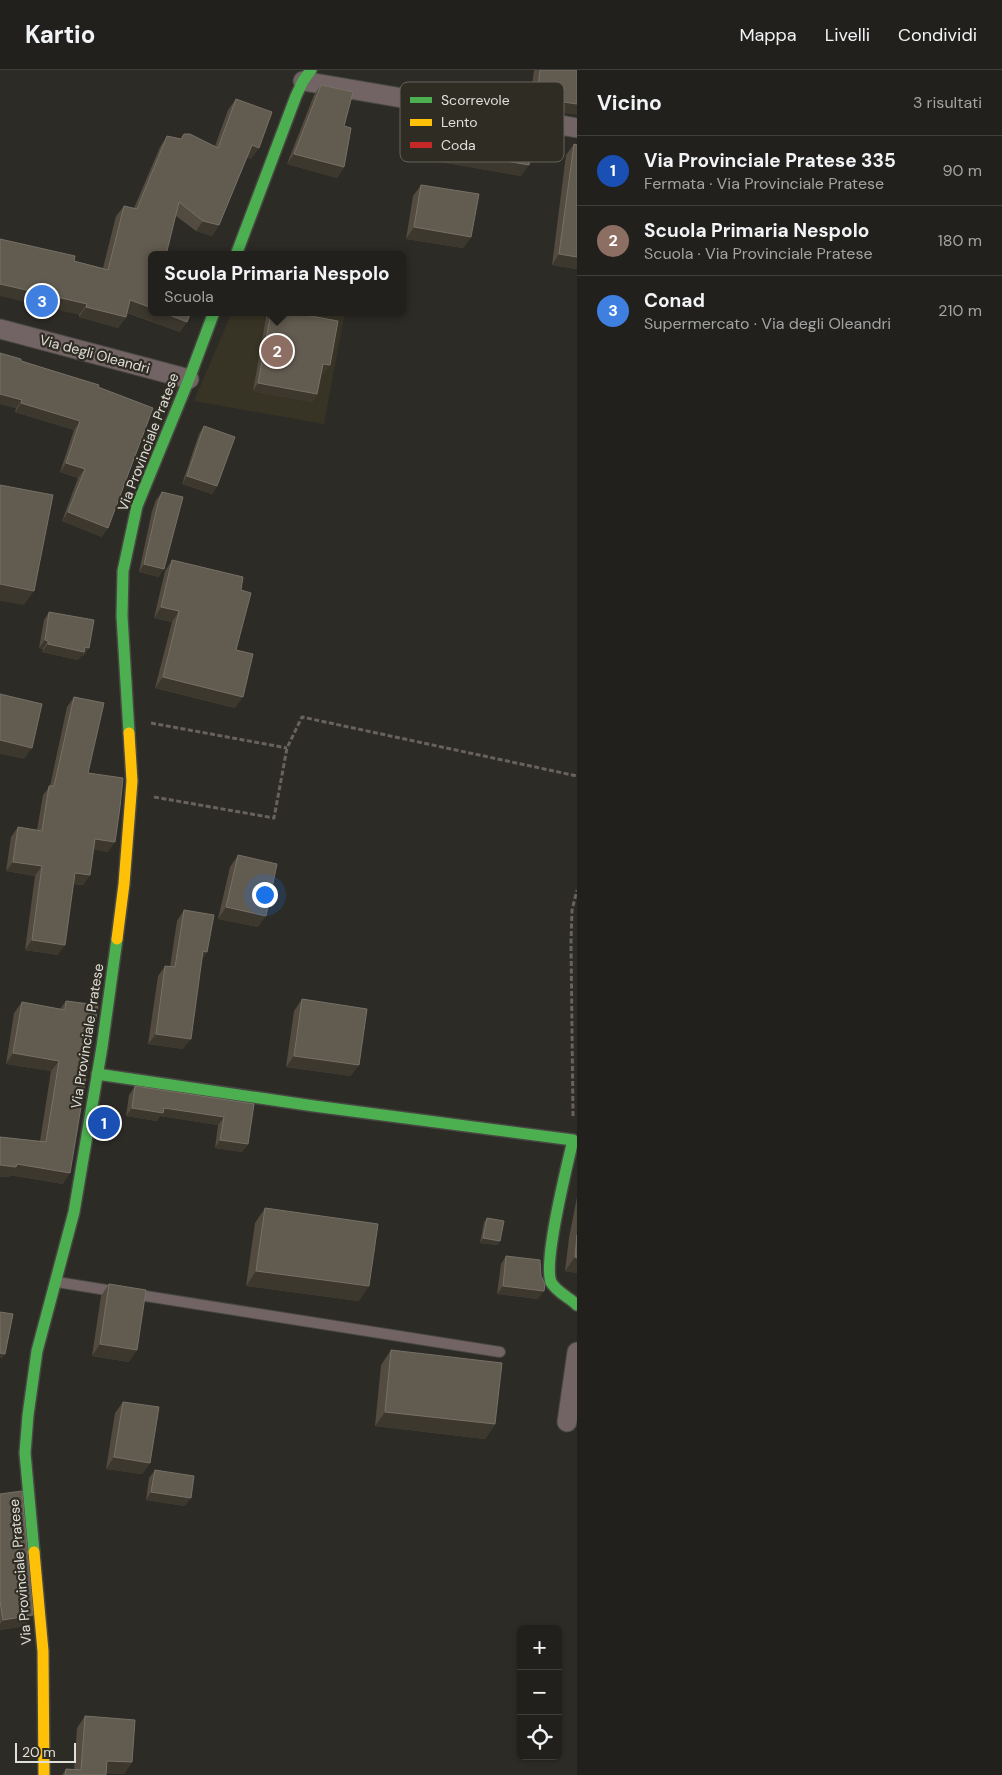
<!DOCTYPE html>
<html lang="it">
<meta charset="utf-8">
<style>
:root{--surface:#21201c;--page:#292825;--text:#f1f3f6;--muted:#a2a3a3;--line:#3e3e3b;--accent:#a2a09a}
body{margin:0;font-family:"DM Sans",sans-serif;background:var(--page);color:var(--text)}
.controls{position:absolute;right:15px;bottom:15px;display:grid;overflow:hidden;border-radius:8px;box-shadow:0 1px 4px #0004}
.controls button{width:45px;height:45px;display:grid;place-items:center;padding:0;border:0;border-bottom:1px solid var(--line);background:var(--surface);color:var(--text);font:25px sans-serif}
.scale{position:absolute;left:15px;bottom:12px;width:61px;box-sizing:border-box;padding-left:5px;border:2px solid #e1dfd9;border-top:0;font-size:14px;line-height:18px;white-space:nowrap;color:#e1dfd9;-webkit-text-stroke:4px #2f2c23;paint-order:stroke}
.you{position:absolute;left:264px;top:824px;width:18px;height:18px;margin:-12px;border:4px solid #fff;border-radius:50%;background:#1a73e8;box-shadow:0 0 0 8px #1a73e833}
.badge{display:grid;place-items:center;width:32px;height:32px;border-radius:50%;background:var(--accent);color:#fff;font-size:16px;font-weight:700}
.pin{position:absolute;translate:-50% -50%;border:2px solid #fff;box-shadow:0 1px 5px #0006}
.popup{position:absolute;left:148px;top:181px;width:258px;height:65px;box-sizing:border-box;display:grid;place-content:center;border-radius:8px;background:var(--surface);filter:drop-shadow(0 1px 4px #0005);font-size:16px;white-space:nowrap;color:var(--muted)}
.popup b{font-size:19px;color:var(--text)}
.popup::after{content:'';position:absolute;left:50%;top:100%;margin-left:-10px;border:10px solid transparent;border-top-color:var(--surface)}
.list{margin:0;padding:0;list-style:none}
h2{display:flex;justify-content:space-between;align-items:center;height:65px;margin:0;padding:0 20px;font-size:21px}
h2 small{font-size:16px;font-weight:400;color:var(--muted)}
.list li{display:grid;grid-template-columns:32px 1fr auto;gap:15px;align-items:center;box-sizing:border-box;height:70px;padding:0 20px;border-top:1px solid var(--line)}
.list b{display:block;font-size:19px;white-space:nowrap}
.list p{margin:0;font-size:16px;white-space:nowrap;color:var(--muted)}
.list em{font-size:16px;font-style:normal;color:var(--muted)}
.icon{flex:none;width:28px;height:28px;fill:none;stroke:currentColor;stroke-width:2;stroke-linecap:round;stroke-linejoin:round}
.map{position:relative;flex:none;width:577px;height:1705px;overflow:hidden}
header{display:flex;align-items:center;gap:30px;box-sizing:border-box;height:70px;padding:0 25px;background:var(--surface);border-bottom:1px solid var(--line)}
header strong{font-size:24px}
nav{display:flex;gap:28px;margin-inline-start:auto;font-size:18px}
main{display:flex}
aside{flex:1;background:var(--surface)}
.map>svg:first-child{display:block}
.built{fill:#383425}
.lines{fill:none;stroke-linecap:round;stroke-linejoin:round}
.lane-casing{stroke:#484743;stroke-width:12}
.street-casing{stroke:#484743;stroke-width:21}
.fast-casing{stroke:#484743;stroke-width:14}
.slow-casing{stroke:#484743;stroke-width:14}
.path{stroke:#686160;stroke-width:3;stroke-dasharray:5 2.5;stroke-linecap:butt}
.lane{stroke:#726365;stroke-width:10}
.street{stroke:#726365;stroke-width:19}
.fast{stroke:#4caf50;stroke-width:11}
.slow{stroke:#ffc107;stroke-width:11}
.wall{fill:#534b40}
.shaded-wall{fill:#3d382e}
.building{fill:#625b50;stroke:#767066}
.labels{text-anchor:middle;stroke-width:4.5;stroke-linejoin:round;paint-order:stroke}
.street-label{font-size:14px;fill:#e1dfd9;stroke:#2f2c23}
.key{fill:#2f2c23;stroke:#64625a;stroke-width:1}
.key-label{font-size:14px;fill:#e1dfd9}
</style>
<header>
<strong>Kartio</strong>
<nav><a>Mappa</a><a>Livelli</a><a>Condividi</a></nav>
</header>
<main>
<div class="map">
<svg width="577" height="1705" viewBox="0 0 577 1705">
<rect width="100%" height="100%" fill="#2c2b26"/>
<!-- built -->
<path class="built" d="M232,242H345L324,354L194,331Z"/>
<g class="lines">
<defs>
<path id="lane" d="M57,1212L119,1222
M133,1224L500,1282"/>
<path id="street" d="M303,11L577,58
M0,259L189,309
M567,1352L577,1282"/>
<path id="fast" d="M236,185L296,26L303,11L311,0
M129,663L122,546L123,501L137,436L189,309L214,242
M97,1004L314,1036L573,1070C567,1096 543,1191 551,1212C556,1222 569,1227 577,1235
M34,1482L25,1383L28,1345L37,1281L74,1142L102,977L117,869"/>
<path id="slow" d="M117,869L124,814L132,711L129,663
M34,1482L43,1581L44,1705"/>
</defs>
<!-- lane casing -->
<use href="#lane" class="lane-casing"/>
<!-- street casing -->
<use href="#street" class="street-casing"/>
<!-- fast casing -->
<use href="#fast" class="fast-casing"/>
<!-- slow casing -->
<use href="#slow" class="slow-casing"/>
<!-- path -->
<path class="path" d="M151,653L287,678
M154,727L274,748L287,678L302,647L577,706
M573,1046L571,872L572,840L577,820"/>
<!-- lane -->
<use href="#lane" class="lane"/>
<!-- street -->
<use href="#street" class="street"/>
<!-- fast -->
<use href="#fast" class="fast"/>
<!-- slow -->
<use href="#slow" class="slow"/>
</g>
<!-- wall -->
<path class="wall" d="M534,0H577L529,38Z
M321,15L344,97L337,108L287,94L314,25Z
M236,29L251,89L247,87L219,155L212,166L196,161L176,146L152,185L180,262L127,243L126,247L118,258L79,247V245L74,191L103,198L116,146L124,136L134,138L160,77L167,66L215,76L228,40Z
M415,38L521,106L400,85L407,50Z
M574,74L577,75V199L552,195L566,85Z
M421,115L471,167L463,178L406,169L413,126Z
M267,242H295L330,295L324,303L321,302L317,324L312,332L253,321Z
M0,283L98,317L102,467L62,451L78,408L60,402L74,360L15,342L16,338L0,334Z
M204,356L217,416L212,424L182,414L199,364Z
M162,422L159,507L139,502L152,441L156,430Z
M172,490L241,520L236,580L235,638L155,618L172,552L154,548L165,501Z
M49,542L84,586H81L78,590L42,582L43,579L39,578L44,550Z
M74,627L88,703L108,782L94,779L90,805L83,815L73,814L58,885L25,880L35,806L6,801L11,767L18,757L37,760L43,725L50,716L67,637Z
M238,785L258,857L218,849L230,797Z
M184,840L207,882L202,889L183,979L148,974L158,906L165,896L170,897L177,851Z
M302,929L351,1006L286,997L294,941Z
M66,931L63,1114L10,1105L9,1107H0V1067L40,1071L51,1001L6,994L14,943L22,932L60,939Z
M135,1016L254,1034L248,1074L242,1082L215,1078L218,1055L160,1046L157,1051L126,1046L129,1025Z
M577,1127V1203L565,1201L569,1168Z
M265,1138L359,1231L246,1216L255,1153Z
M487,1148L500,1171L497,1175L480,1173L484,1152Z
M506,1186L541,1206L538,1229L497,1224L501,1194Z
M109,1214L129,1292L92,1286L101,1226Z
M391,1280L495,1354L485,1369L375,1356L381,1295Z
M123,1332L150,1393L142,1404L106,1399L115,1343Z
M155,1400L185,1436L146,1430L149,1408Z
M0,1424L25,1556L0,1560Z
M85,1646L132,1692L124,1704L106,1703V1705H62L66,1699L74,1700L77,1658Z"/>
<!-- shaded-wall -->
<path class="shaded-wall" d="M537,28L577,34V45L529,38Z
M408,74L529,95L521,106L400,85Z
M252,75L259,78L251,89L244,86Z
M294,84L344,97L337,108L287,94Z
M203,151L219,155L212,166L196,161Z
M414,157L471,167L463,178L406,169Z
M559,184L577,187V199L552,195Z
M0,214L87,234L79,245L0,226Z
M130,230L152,238V242H162L187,252L180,262L123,241Z
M86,237L126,247L118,258L79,247Z
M323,294L330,295L324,303L317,302Z
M258,313L317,324L312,332L253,321Z
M0,324L22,330L16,338L0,334Z
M21,333L80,351L74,360L15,342Z
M66,393L85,399L78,408L60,402Z
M187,406L217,416L212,424L182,414Z
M68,442L108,458L102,467L62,451Z
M144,494L164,499L159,507L139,502Z
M0,514L34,521L24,535L0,531Z
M161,537L179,541L172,552L154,548Z
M45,570L48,571L43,579L39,578Z
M48,574L85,577L89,578L84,586H81L78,590L42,582Z
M163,607L243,627L235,638L155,618Z
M0,670L32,678L24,689L0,684Z
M95,769L115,772L108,782L88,779Z
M13,792L42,796L35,806L6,801Z
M75,803L90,805L83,815L68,813Z
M226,837L266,846L258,857L218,849Z
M32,870L65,875L58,885L25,880Z
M203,881L207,882L200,892Z
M156,964L191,969L183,979L148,974Z
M13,983L59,991L51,1001L6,994Z
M294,986L359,995L351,1006L286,997Z
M132,1038H164L224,1047L218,1055L160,1046L157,1051L126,1046Z
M220,1070L248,1074L242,1082L215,1078Z
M17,1094L70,1103L63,1114L10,1105L9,1107H0V1095Z
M483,1168L500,1171L497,1175L480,1173Z
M575,1187L577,1188V1203L565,1201Z
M256,1201L369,1216L359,1231L246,1216Z
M503,1216L544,1221L538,1229L497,1224Z
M100,1274L137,1280L129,1292L92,1286Z
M0,1283L5,1284L2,1288H0Z
M385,1342L495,1354L485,1369L375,1356Z
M114,1387L150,1393L142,1404L106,1399Z
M151,1422L191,1428L185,1436L146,1430Z
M33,1545L25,1556L0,1560V1554L3,1550Z
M107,1691L132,1692L124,1704L99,1702Z"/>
<!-- building -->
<path class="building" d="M540,0H577V34L537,28Z
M321,15L353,22L344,56L351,58L344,97L294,84Z
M236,29L272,42L259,78L252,75L219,155L203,151L179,132L166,185H152V238L130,230L126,247L86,237L87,234L0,214V169L75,186L74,191L108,200L124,136L137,139L167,66L181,69L184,64H190L218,78Z
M415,38L535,59L529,95L408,74Z
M574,74L577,75V187L559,184Z
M421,115L479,124L471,167L414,157Z
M162,242H191L187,252Z
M271,242H295V243L338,251L330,295L323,294L317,324L258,313Z
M0,283L21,289V291L99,315L98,317L153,338L108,458L68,442L85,399L66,393L80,351L21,333L22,330L0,324Z
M204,356L235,367L217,416L187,406Z
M0,415L53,425L34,521L0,514Z
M162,422L183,427L164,499L144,494L158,433Z
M172,490L243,507L241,520L251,523L236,580L253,584L243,627L163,607L179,541L161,537Z
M49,542L94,550L89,578L85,577L84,582L48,574V571L45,570Z
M0,624L42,634L32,678L0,670Z
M74,627L104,633L88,703L123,708L120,737L115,772L95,769L90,805L75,803L65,875L32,870L42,796L13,792L18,757L42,761L49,716H54Z
M238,785L277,794L266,846L226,837Z
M184,840L214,845L207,882L203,881L191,969L156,964L165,896L175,897Z
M302,929L367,939L359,995L294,986Z
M66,931L98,935L70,1103L17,1094L16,1097L0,1095V1067L46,1072L59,991L13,983L22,932L65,940Z
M135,1016L254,1034L248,1074L220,1070L224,1047L164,1038L163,1043L132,1038Z
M265,1138L378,1154L369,1216L256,1201Z
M487,1148L504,1151L500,1171L483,1168Z
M577,1165V1188L575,1187Z
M506,1186L540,1190L541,1206L545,1214L544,1221L503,1216Z
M109,1214L146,1220L137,1280L100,1274Z
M0,1242L13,1244L5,1284L0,1283Z
M391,1280L502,1293L495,1354L385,1342Z
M123,1332L159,1337L150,1393L114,1387Z
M155,1400L194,1406L191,1428L151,1422Z
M22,1421L33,1545L3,1550L0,1531V1424Z
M85,1646L135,1650L132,1692L107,1691L106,1705H65L66,1699L81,1700Z"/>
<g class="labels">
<!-- street labels -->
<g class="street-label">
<text transform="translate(95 284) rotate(15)" y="5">Via degli Oleandri</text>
<text transform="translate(148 372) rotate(-69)" y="5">Via Provinciale Pratese</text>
<text transform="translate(87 966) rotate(-81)" y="5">Via Provinciale Pratese</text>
<text transform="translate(20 1502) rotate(-95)" y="5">Via Provinciale Pratese</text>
</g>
</g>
<!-- legend -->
<rect x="400" y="12" width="164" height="80" rx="8" class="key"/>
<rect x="410" y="27" width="22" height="6" fill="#4caf50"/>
<rect x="410" y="49" width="22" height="7" fill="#ffc107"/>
<rect x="410" y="72" width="22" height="6" fill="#c62828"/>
<g class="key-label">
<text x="441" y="35">Scorrevole</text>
<text x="441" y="57">Lento</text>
<text x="441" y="80">Coda</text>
</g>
</svg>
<div class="controls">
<button>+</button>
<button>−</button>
<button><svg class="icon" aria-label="locate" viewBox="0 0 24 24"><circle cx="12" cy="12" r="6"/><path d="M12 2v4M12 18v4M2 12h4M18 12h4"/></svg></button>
</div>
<div class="scale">20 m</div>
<div class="you"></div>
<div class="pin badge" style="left:104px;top:1053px;background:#1a4fb4">1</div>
<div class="pin badge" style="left:277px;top:281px;background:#8d6e63">2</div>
<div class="popup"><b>Scuola Primaria Nespolo</b>Scuola</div>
<div class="pin badge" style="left:42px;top:231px;background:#3f7fe0">3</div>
</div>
<aside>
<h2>Vicino<small>3 risultati</small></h2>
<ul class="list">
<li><span class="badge" style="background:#1a4fb4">1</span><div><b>Via Provinciale Pratese 335</b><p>Fermata · Via Provinciale Pratese</p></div><em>90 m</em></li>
<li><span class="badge" style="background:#8d6e63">2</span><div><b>Scuola Primaria Nespolo</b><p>Scuola · Via Provinciale Pratese</p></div><em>180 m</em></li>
<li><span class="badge" style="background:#3f7fe0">3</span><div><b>Conad</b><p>Supermercato · Via degli Oleandri</p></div><em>210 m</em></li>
</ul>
</aside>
</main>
